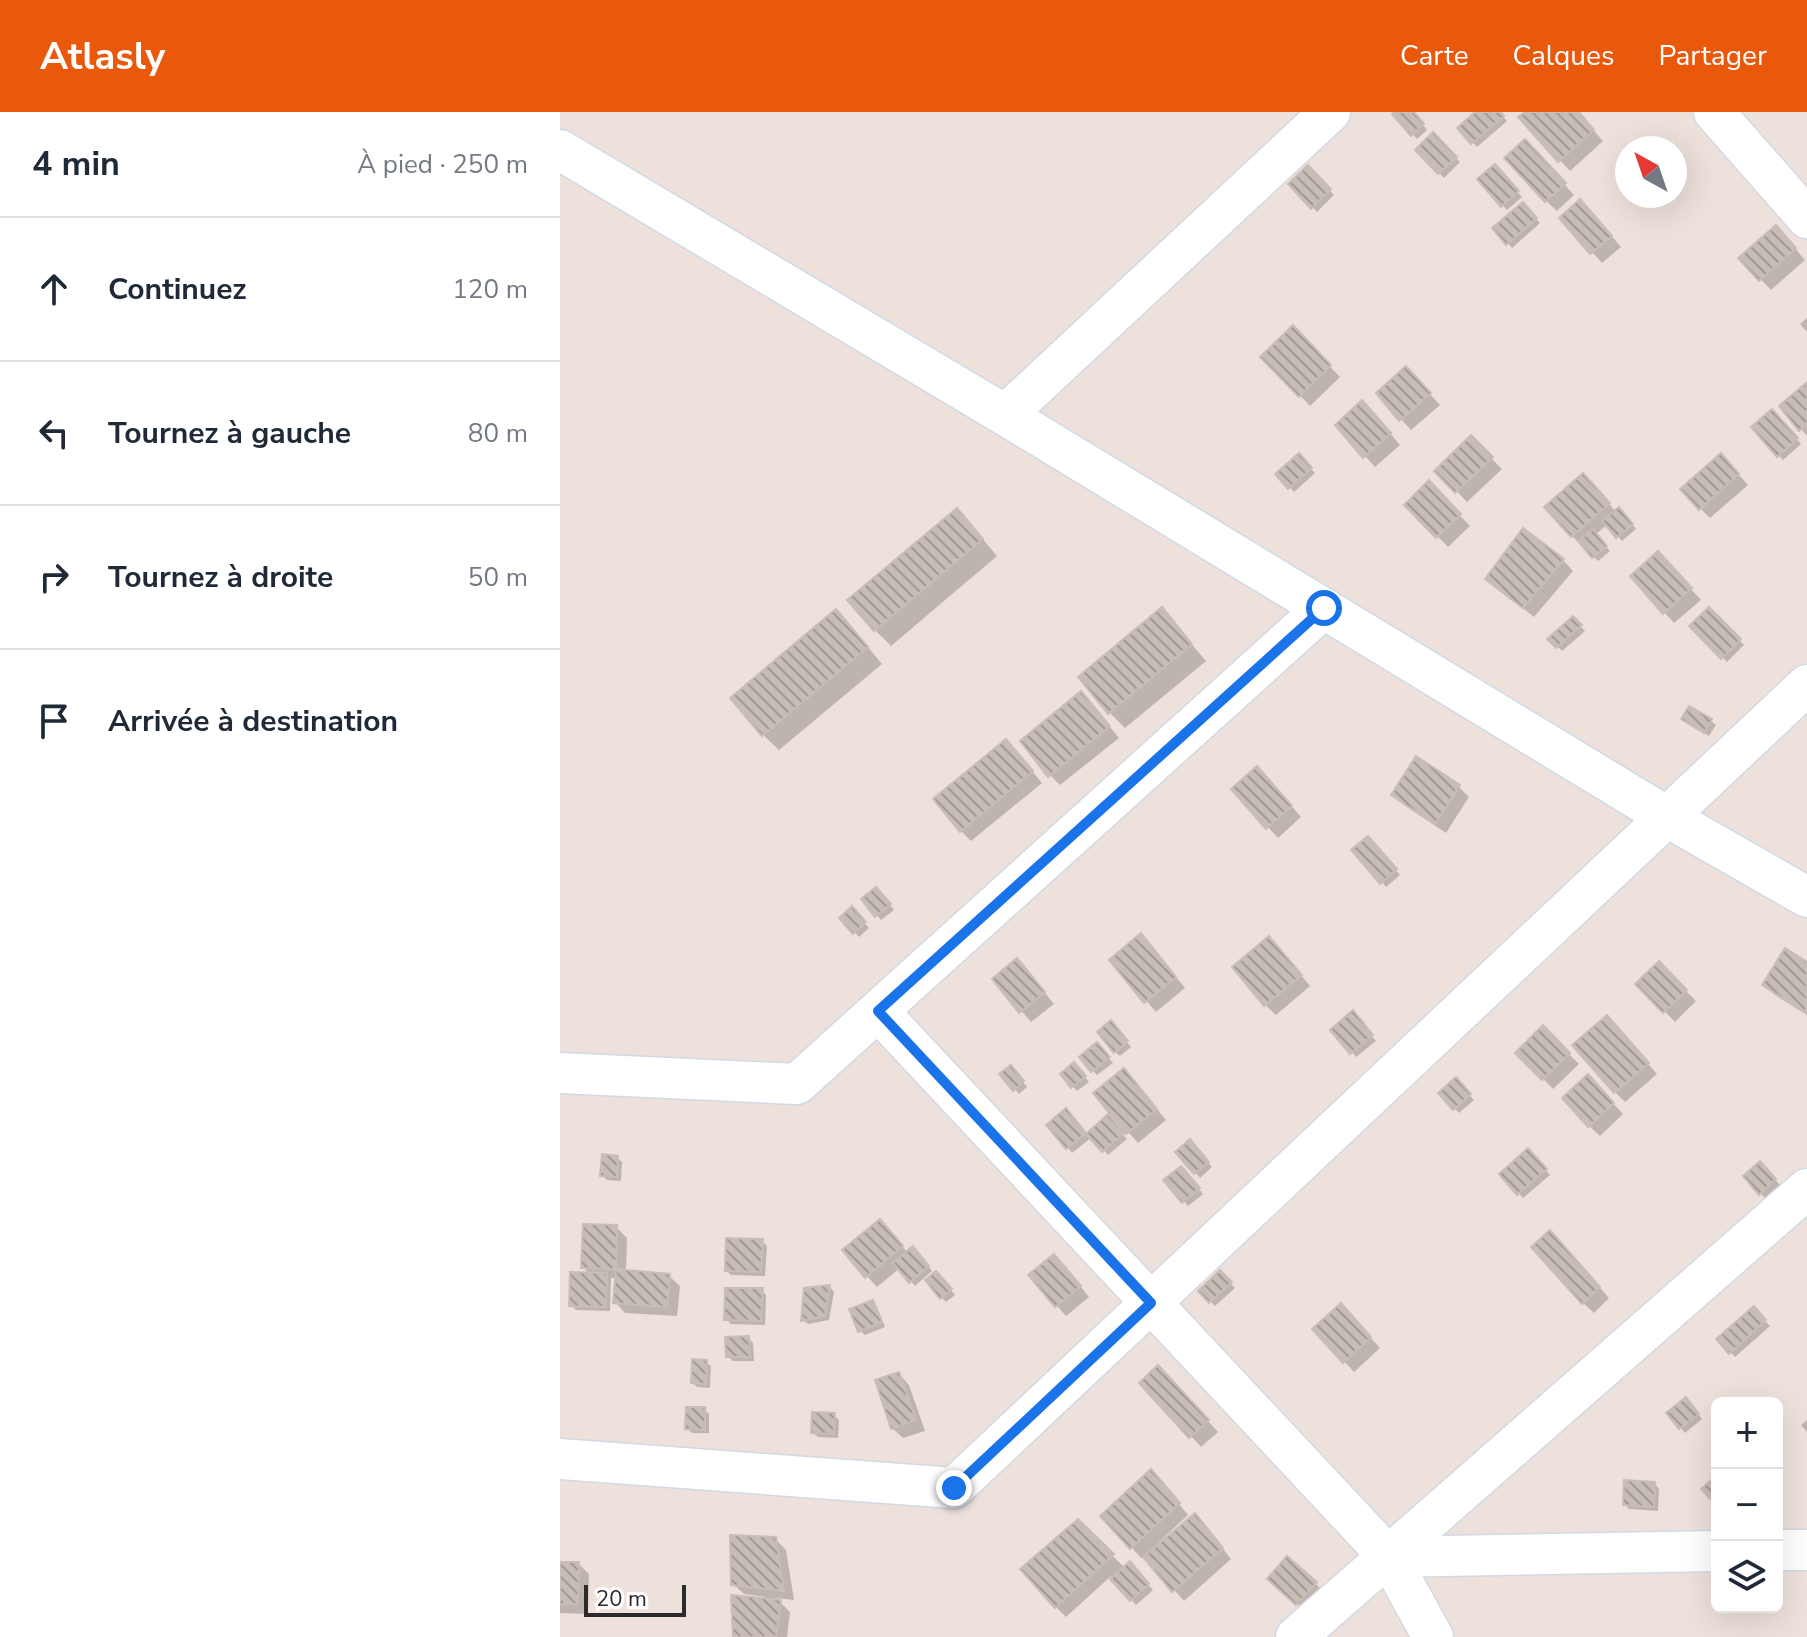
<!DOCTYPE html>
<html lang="fr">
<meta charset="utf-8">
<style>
:root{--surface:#fff;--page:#f2f2f3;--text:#1f2937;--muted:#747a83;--line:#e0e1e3;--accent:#ea580c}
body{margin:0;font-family:"Nunito Sans",sans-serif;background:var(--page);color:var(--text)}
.controls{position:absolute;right:24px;bottom:24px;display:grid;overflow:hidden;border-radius:12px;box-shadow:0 8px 32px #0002}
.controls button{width:72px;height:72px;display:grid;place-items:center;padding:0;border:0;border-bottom:2px solid var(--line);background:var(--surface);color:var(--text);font:40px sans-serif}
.compass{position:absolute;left:1055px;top:24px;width:72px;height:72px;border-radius:50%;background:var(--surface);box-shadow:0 8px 32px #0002;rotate:320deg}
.scale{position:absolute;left:24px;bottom:20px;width:102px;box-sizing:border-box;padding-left:8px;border:4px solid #2b2b2b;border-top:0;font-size:22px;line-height:28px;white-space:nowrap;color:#2b2b2b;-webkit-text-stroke:6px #fff;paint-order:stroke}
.stop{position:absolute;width:24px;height:24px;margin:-18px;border:6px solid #1a73e8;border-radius:50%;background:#fff}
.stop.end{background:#1a73e8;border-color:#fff;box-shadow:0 2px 8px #0008}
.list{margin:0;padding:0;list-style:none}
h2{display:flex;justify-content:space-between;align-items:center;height:104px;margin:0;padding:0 32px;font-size:34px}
h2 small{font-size:26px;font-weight:400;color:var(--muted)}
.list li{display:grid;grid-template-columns:52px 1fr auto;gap:24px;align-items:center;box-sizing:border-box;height:144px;padding:0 32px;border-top:2px solid var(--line)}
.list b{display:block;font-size:30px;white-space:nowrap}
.list em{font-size:26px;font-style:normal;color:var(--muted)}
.icon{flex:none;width:44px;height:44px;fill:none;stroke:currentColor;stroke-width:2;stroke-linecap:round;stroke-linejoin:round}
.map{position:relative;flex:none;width:1247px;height:1525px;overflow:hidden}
header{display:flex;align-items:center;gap:48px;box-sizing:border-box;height:112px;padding:0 40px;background:var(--accent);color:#fff}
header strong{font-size:38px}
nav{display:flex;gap:44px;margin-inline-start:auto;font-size:28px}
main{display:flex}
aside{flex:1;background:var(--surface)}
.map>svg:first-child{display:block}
.shadow{fill:#0003}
.building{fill:url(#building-back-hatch);stroke:#c9bdb5;stroke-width:2}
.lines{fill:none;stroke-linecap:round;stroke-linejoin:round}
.street-casing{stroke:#d0d9e5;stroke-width:43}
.street{stroke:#fff;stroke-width:40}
.route{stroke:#1a73e8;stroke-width:10}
</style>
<header>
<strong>Atlasly</strong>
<nav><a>Carte</a><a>Calques</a><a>Partager</a></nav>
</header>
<main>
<aside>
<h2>4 min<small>À pied · 250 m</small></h2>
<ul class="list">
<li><svg class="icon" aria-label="ahead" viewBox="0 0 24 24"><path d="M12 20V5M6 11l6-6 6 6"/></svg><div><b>Continuez</b></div><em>120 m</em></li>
<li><svg class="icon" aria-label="left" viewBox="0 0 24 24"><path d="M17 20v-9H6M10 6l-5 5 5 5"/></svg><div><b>Tournez à gauche</b></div><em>80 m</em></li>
<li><svg class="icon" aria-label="right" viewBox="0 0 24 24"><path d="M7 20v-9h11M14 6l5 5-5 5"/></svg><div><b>Tournez à droite</b></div><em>50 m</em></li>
<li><svg class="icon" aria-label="arrive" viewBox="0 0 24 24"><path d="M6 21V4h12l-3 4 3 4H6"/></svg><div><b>Arrivée à destination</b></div></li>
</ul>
</aside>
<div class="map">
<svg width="1247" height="1525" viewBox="0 0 1247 1525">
<defs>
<pattern id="building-back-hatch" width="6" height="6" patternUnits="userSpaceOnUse" patternTransform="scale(2)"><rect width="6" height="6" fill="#c6bdb7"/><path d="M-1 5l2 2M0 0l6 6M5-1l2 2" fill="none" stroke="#a19a95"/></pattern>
</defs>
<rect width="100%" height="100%" fill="#eee1db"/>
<!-- shadow -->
<path class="shadow" d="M837,0H852L867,18L857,27L835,2Z
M918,0H939L947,9L917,35L899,16Z
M968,0H1017L1043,29L1010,59L961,6Z
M873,23L900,50L884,66L857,38Z
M975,40L1014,83L997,99L986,89Z
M935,54L962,85L947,98L920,68Z
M748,56L774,83L757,100L731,72Z
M962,92L980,111L952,136L935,116Z
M1031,100L1061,135L1042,151L1002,106Z
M1226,126L1245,148L1211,178L1181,147Z
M1247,206V220L1240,212Z
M733,216L780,265L750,294L703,245Z
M856,267L880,293L851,318L841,307Z
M1247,273V324L1222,295Z
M813,301L840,333L815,355L777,313Z
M1216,304L1241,332L1223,348L1218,343Z
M911,326L942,357L907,390L877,359Z
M739,344L755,361L734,380L718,363Z
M1171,354L1188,373L1150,406L1140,396Z
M869,371L910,414L888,435L847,393Z
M1033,374L1056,400L1064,402L1076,417L1062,429L1048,412L1035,423L1050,439L1038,449L1012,424Z
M412,414L437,444L331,534L315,518Z
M1003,448L1013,459L974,505L927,467Z
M1108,452L1141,488L1114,511L1072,465Z
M602,498L646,549L565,616L550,601Z
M1149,498L1184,533L1167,550L1132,514Z
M1013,506L1025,519L1002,539L990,527Z
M291,515L322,552L219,638L203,623Z
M531,592L559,626L500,673L490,663Z
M1151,609L1156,613L1149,624L1128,611Z
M456,640L482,671L411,729L401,719Z
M708,667L741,705L718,726L708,715Z
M899,675L909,685L886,721L844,693L833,683Z
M808,727L840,763L826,775L822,770Z
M321,782L334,798L321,808L317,803Z
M292,797L309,816L299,825L282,806Z
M591,834L625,876L596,900L551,848Z
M719,837L750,874L716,903L705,893Z
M1225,839L1247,853V903L1215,883L1204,872Z
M1099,852L1136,889L1115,910L1078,872Z
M467,859L494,892L471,910L434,867Z
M797,906L816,929L796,945L792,940Z
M555,916L571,935L560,944L555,940Z
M983,916L1019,952L993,977L958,941Z
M1057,916L1097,962L1065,990L1055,980Z
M537,933L553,951L537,963L522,946Z
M514,953L529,970L517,979L503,962Z
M455,960L467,975L459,982L455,977Z
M896,968L914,988L899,1001L881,982Z
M574,969L606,1008L578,1031L535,982Z
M1038,975L1063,1002L1040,1024L1029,1014Z
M511,1003L527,1023L548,1005L567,1027L548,1043L532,1025L512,1041L489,1013Z
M635,1035L652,1055L640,1066L618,1040Z
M968,1039L990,1063L963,1086L942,1062Z
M57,1046L62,1050L61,1069L47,1068L42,1063Z
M1200,1051L1220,1073L1205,1086L1185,1064Z
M625,1061L643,1082L628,1094L624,1089Z
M56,1115L67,1126L66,1160L109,1164L120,1174L117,1204L65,1201L55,1190L57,1166H51L50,1199L16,1198L11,1193L30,1163L23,1155Z
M330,1120L348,1141H358L372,1159L355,1174L340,1156L317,1175L307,1164Z
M202,1129L207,1134L205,1164L171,1163L167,1159Z
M1000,1131L1049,1186L1034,1201L1023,1191Z
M505,1155L529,1185L506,1204L471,1164Z
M660,1161L675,1176L655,1194L641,1179Z
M381,1166L395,1183L386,1190L382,1186Z
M270,1175L274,1180L269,1208L248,1212L243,1208L246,1178Z
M202,1178L206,1183L205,1213L171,1212L166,1207Z
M312,1190L317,1195L325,1215L305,1223L300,1219Z
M1194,1197L1210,1214L1175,1245L1159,1227Z
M791,1204L820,1236L794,1260L784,1249Z
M188,1226L193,1231L194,1249H173L168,1244Z
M146,1250L151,1254L150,1276L137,1275L133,1271Z
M339,1262L349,1273L365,1319L343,1326L332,1316Z
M608,1266L658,1320L641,1335L582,1271Z
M1130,1292L1142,1307L1125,1321L1109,1301Z
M144,1297L149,1302V1321H132L127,1316Z
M274,1303L279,1308L278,1326L258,1325L253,1320Z
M1247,1308V1320L1241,1313Z
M601,1370L628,1403L599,1430L601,1433L645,1414L671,1447L624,1489L584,1444L581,1446L543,1404Z
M1095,1372L1099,1377L1098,1399L1069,1397L1065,1392Z
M518,1410L565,1456L570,1452L593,1478L576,1493L551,1464L506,1505L496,1495Z
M215,1427L226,1438L234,1488L216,1486L230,1500L227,1525H175L205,1485L184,1482L173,1472Z
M727,1446L760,1476L742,1496L709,1467Z
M0,1452H19L29,1462L28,1502L0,1501Z"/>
<!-- building -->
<path class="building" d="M834,0H854L864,12L851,24L832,2Z
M915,0H941L944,4L911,32L897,16Z
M965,0H1019L1034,18L998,50L958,5Z
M873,20L897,45L878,62L855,38Z
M965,27L1006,71L985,90L944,46Z
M935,52L959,79L941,95L917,67Z
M748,53L771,77L751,97L728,72Z
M1020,87L1052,124L1030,142L999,106Z
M963,90L977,106L946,133L932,116Z
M1216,113L1236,136L1199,169L1178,146Z
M733,213L771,253L739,285L700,245Z
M846,254L871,281L839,309L816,281Z
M1247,270V312L1239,319L1219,294Z
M802,288L831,321L803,346L775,313Z
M1212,297L1238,326L1217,345L1191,315Z
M911,323L933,345L895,381L874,359Z
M739,341L752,356L728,377L715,362Z
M1161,341L1179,362L1139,398L1120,377Z
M1023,361L1050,391L1011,425L984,395Z
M869,368L901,402L876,426L844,393Z
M1059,395L1073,412L1056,426L1042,409Z
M397,396L423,427L314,519L287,488Z
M963,416L1004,447L963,496L925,467Z
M1033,417L1047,434L1032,446L1018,429Z
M1098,439L1132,476L1103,502L1070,464Z
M602,495L632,532L548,602L518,565Z
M1149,495L1181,527L1161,547L1129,514Z
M276,497L308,535L202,624L170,586Z
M1013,504L1022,513L996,536L987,527Z
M521,579L550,614L488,665L460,629Z
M1129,594L1152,607L1144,621L1121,607Z
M446,627L473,659L400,720L373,687Z
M856,644L900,673L875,712L831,683Z
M697,654L732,694L706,717L671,677Z
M808,724L837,757L820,772L791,738Z
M316,775L331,792L315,805L301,787Z
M292,794L306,810L293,822L279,806Z
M581,821L616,865L584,891L549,848Z
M709,824L742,863L704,894L672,855Z
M1225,836L1247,850L1246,901L1202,873Z
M457,846L485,880L459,901L432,867Z
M1099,849L1127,878L1103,901L1075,872Z
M793,898L813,923L790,942L770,918Z
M1047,903L1089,951L1054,981L1012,933Z
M551,908L568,929L554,941L537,920Z
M983,913L1010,941L982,968L955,941Z
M537,930L550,945L531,960L519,945Z
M514,950L526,964L511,976L500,962Z
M451,953L464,969L453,979L439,962Z
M564,956L597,997L566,1022L533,981Z
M1028,962L1054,991L1028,1015L1002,986Z
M896,965L911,982L893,998L878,981Z
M506,996L526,1021L506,1037L486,1013Z
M548,1002L564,1021L542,1040L526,1022Z
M630,1027L649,1050L634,1062L615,1040Z
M968,1036L987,1057L957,1083L939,1062Z
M42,1042L58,1044L57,1065L40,1064Z
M1200,1049L1216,1067L1199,1083L1183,1064Z
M621,1054L640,1076L622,1091L603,1068Z
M320,1107L343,1134L305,1166L282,1138Z
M23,1112L57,1113L56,1157L21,1156Z
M990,1118L1040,1175L1022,1192L971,1135Z
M166,1126L203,1127L201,1160L165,1159Z
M353,1134L369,1154L349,1171L333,1151Z
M494,1142L521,1174L495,1195L468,1163Z
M56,1157L110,1162L107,1195L53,1191Z
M660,1158L672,1170L649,1191L638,1179Z
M376,1159L392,1177L380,1187L365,1168Z
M10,1160L47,1161L46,1195L9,1194Z
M270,1173L265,1204L241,1209L244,1176Z
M165,1176H203L201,1209L164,1208Z
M313,1188L322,1210L298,1220L289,1197Z
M781,1191L811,1225L783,1251L752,1217Z
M1194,1194L1206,1208L1169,1242L1156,1227Z
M189,1224L190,1245H166L165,1225Z
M132,1247L147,1248L146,1272L131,1271Z
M598,1253L649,1308L629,1326L579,1271Z
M339,1260L356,1308L331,1317L315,1268Z
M1126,1285L1139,1302L1119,1317L1106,1301Z
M126,1295H145V1318L125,1317Z
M252,1300L275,1301L274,1322L251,1321Z
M591,1357L620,1391L570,1437L540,1404Z
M1157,1363V1394L1141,1377Z
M1064,1368L1095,1370L1094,1395L1063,1393Z
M635,1401L663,1436L612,1480L583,1445Z
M518,1407L554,1442L495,1496L460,1457Z
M170,1423L216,1425L224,1479L171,1473Z
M727,1444L757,1470L736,1493L707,1467Z
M570,1449L589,1472L570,1489L550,1467Z
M0,1450H19L18,1492H0Z
M171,1483L221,1488L216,1525H173Z"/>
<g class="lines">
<defs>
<path id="street" d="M1154,0L1247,106
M0,38L445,303L1107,705L1247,785
M445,303L770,0
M318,899L829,1445L873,1525
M0,961L237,972L764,496
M0,1347L394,1376L1247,573
M1217,1438H1247
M829,1445L1157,1439
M736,1525L1247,1077"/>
</defs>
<!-- street casing -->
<use href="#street" class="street-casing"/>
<!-- street -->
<use href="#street" class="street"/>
</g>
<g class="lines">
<!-- route -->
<path class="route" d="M394,1376L591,1191L318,899L764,496"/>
</g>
</svg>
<div class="controls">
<button>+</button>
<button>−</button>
<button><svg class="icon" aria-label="layers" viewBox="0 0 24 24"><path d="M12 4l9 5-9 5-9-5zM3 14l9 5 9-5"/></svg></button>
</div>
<svg class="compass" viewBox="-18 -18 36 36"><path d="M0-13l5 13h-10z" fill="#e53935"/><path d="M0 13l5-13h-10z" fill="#747a83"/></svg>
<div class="scale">20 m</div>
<div class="stop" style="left:764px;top:496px"></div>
<div class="stop end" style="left:394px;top:1376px"></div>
</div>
</main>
